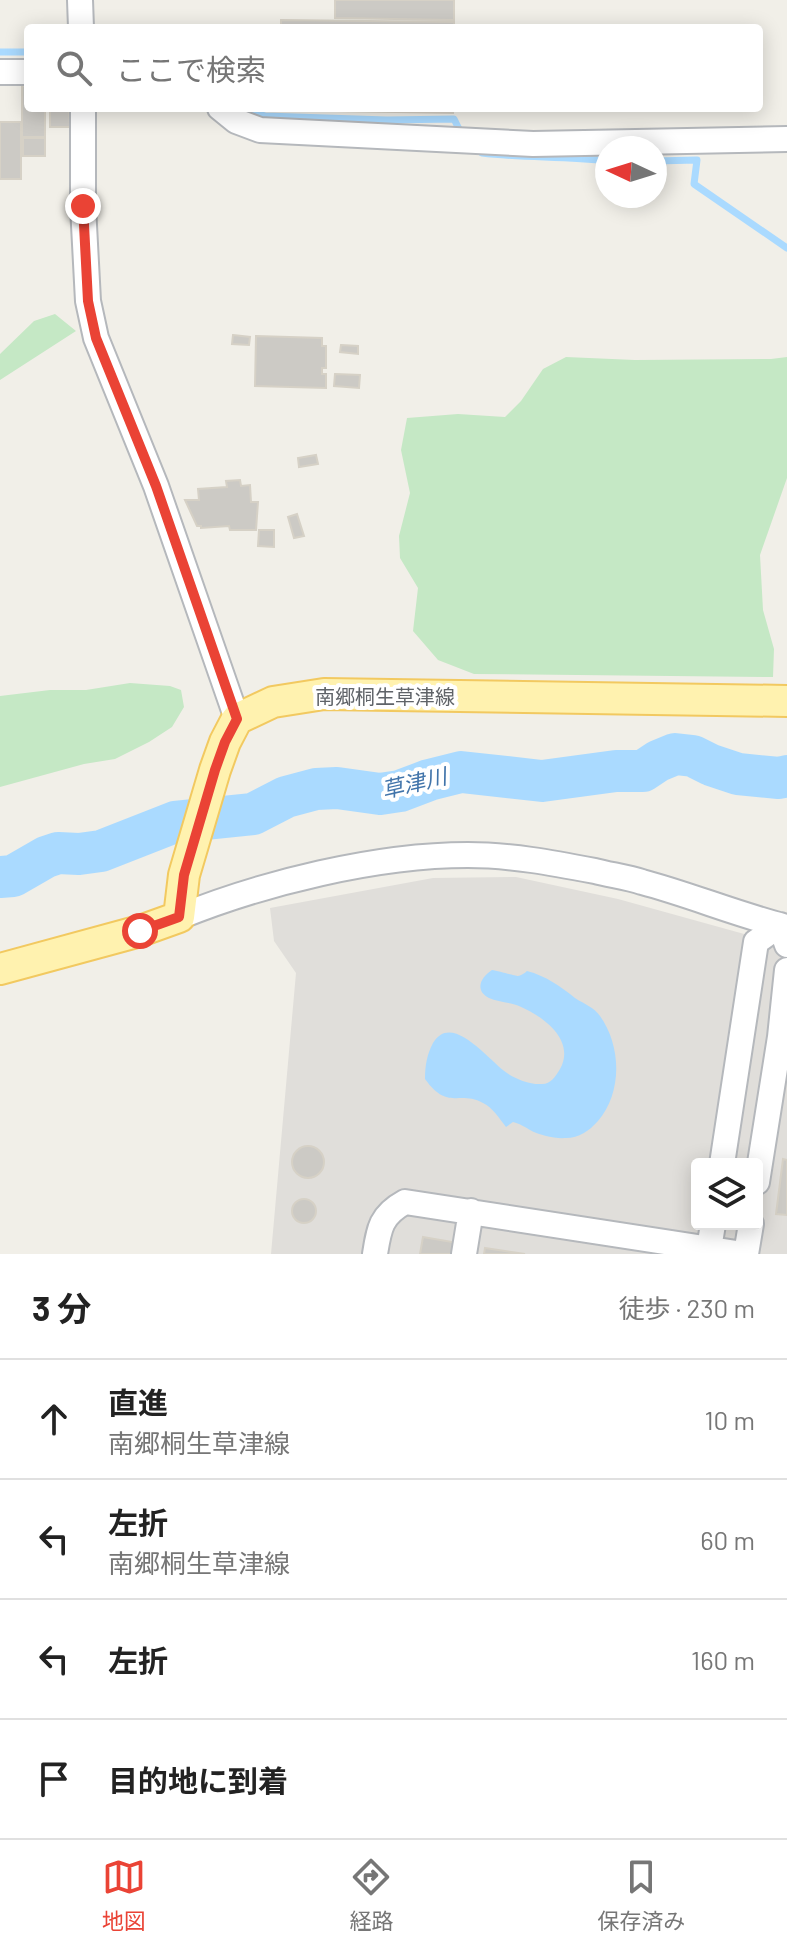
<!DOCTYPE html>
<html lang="ja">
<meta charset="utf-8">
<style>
:root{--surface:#fff;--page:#f2f2f2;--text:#222;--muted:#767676;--line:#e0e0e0;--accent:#ea4335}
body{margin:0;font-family:Barlow,"Noto Sans JP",sans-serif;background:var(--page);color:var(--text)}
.controls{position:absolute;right:24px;bottom:24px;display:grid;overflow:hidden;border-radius:8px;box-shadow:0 4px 20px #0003}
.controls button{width:72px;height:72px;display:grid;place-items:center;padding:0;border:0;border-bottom:2px solid var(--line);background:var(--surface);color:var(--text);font:40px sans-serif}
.compass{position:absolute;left:595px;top:136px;width:72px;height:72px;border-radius:50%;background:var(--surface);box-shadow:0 4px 20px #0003;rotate:274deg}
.stop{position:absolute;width:24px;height:24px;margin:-18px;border:6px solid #ea4335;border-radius:50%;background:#fff}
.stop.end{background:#ea4335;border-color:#fff;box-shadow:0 2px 8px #0008}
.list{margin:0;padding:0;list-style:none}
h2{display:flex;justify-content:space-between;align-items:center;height:104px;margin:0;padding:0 32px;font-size:34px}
h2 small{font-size:26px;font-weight:400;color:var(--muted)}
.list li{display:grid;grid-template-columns:52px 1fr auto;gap:24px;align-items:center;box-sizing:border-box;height:120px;padding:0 32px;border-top:2px solid var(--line)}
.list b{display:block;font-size:30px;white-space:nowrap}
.list p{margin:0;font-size:26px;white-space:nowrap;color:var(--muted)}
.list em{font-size:26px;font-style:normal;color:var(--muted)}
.icon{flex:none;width:44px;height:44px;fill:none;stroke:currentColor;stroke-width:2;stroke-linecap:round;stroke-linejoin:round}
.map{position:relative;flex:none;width:787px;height:1254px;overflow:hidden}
.search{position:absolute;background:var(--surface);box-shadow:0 4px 20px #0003;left:24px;right:24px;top:24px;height:88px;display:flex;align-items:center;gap:20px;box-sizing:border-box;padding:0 28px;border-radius:8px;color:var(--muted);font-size:30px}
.sheet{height:584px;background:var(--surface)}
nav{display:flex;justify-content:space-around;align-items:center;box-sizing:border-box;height:112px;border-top:2px solid var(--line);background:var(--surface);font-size:22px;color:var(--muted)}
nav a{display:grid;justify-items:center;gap:4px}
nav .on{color:var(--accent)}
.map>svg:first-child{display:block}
.industrial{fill:#e0deda;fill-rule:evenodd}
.green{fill:#c5e8c5}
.water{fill:#aadaff}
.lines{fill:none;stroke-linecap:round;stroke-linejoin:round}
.stream{stroke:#aadaff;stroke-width:7}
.river{stroke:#aadaff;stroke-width:42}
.building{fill:#cccac5;stroke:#d6d1c6;stroke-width:2}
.minor-casing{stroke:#b5b8bc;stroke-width:28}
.major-casing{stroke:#f2c960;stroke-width:34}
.minor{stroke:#fff;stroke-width:24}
.major{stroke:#fff2af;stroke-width:30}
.route{stroke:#ea4335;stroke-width:10}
.labels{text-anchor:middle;stroke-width:8;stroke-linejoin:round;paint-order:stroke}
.street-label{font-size:20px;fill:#5f6368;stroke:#fff}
.water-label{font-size:22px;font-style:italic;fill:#4174aa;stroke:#fff}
</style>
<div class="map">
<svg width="787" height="1254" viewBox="0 0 787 1254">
<rect width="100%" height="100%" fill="#f1efe8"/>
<!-- industrial -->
<path class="industrial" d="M516,877L618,899L787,946V1254H271L296,973L274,941L270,908L433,878ZM697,1164H757V1224H697Z"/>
<!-- green -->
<path class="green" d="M55,314L76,331L0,380V354L34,321Z
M566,357L635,360L771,359L787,357V478L760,555L763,610L774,649L773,677L474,674L438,660L413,631L418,588L400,558L399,536L410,493L401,450L407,418L458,414L505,417L521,401L543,369Z
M130,683L170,686L181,690L184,707L172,727L149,742L115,759L84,764L0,787V696L50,690H86Z"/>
<!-- water -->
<path class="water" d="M492,970C499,971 515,976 518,976C520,976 525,973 527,971C546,976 560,986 575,998C584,1004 594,1007 600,1016C622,1047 622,1093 598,1121C589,1131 579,1138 566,1138C555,1139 539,1135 530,1130C523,1126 520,1124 513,1122L506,1127C499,1118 493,1108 483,1103C459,1090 448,1111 425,1079C425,1066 427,1054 433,1043C452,1011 489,1061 507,1073C515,1079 531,1085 542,1084C551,1084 555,1077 560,1069C576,1040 543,1016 519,1006C509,1002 497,1002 489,998C474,990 481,977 492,970Z"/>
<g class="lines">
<!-- stream -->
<path class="stream" d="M0,52H28
M242,108L265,116L387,120L454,119L463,137
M482,153C523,158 565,156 607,161
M655,161L697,160L694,184L787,248"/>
<!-- river -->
<path class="river" d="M0,877L13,876L46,857L58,853L79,854L101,851L175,822L253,814L286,797L316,789L337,788L380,794L400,791L429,780L461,772L542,781L616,771H643L658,761L675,754L693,756L711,765L738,774L779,778L787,776"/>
</g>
<!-- building -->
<path class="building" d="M335,0H454V20L335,18Z
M281,20L454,22V28H281Z
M22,86H28V108H45V137H22Z
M50,108H69L70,127H50Z
M280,108H453V113L280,110Z
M0,122H21V179H0Z
M23,138H45V156H23Z
M233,335L250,337L249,345L232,344Z
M256,336L322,338V346H326V368H322V374H326V388L255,386Z
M341,345L358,346V354L340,352Z
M335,374L360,375L359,388L334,386Z
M316,455L318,464L299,467L298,458Z
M240,480L241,486L250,485L251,502H258L256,530H230L229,526L201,528V526H197L185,500H199L198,489L227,487L226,481Z
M297,514L304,536L294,538L288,517Z
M259,530H274V547L258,546Z
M292 1162a16 16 0 1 1 32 0a16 16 0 1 1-32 0Z
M783,1159L787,1160V1215L776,1214Z
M292 1211a12 12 0 1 1 24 0a12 12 0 1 1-24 0Z
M423,1237L458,1243L456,1254H420Z
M485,1248L525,1254H484Z"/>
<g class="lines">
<defs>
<path id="minor" d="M80,0L81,28
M0,72H28
M83,108V206L88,301L96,338L156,486L237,719
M220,108L236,121L260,130L533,144L787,139
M179,917C263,883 376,855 468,855C511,855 553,863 595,871C610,875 627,877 642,882C691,895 738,915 787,927
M722,1164L756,942L780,925L787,945
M757,1182L780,1037L787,970
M709,1249L713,1224
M375,1254C379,1228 381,1215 405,1202L743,1254
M464,1254L471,1211
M746,1254L751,1224"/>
<path id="major" d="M0,969L140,931L179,917L184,875L215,770L225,742L237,719L273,702L324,694L787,701"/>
</defs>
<!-- minor casing -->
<use href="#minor" class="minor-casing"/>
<!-- major casing -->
<use href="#major" class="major-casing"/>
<!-- minor -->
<use href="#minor" class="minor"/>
<!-- major -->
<use href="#major" class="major"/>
</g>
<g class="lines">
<!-- route -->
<path class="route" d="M83,206L88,301L96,338L156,486L237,719L225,742L215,770L184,875L179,917L140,931"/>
</g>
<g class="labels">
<!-- street labels -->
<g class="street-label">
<text x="385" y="704">南郷桐生草津線</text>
</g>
<!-- water labels -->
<g class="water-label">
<text transform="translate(414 783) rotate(-13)" y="8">草津川</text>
</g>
</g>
</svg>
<div class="controls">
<button><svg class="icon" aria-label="layers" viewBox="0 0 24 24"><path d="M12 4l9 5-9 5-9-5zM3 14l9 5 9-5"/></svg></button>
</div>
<svg class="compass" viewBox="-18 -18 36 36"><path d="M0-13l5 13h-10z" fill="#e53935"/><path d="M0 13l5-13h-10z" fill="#767676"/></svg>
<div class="stop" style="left:140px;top:931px"></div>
<div class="stop end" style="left:83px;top:206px"></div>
<div class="search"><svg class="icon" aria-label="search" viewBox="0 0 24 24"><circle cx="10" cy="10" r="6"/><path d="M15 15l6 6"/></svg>ここで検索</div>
</div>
<section class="sheet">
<h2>3 分<small>徒歩 · 230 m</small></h2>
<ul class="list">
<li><svg class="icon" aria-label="ahead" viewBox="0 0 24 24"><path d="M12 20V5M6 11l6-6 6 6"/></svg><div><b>直進</b><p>南郷桐生草津線</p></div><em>10 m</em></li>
<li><svg class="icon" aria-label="left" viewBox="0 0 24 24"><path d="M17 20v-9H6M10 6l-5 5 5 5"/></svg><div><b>左折</b><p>南郷桐生草津線</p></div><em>60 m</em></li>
<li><svg class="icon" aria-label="left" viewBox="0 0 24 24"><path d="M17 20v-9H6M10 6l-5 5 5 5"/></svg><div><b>左折</b></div><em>160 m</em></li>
<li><svg class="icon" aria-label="arrive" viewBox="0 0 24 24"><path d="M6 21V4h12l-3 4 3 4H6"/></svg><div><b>目的地に到着</b></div></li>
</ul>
</section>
<nav>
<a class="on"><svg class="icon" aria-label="map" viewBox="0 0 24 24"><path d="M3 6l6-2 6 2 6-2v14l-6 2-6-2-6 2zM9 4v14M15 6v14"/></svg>地図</a>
<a><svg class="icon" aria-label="directions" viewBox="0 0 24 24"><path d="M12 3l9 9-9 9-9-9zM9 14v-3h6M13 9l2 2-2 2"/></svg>経路</a>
<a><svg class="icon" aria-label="saved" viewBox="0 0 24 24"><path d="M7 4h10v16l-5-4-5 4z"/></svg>保存済み</a>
</nav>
